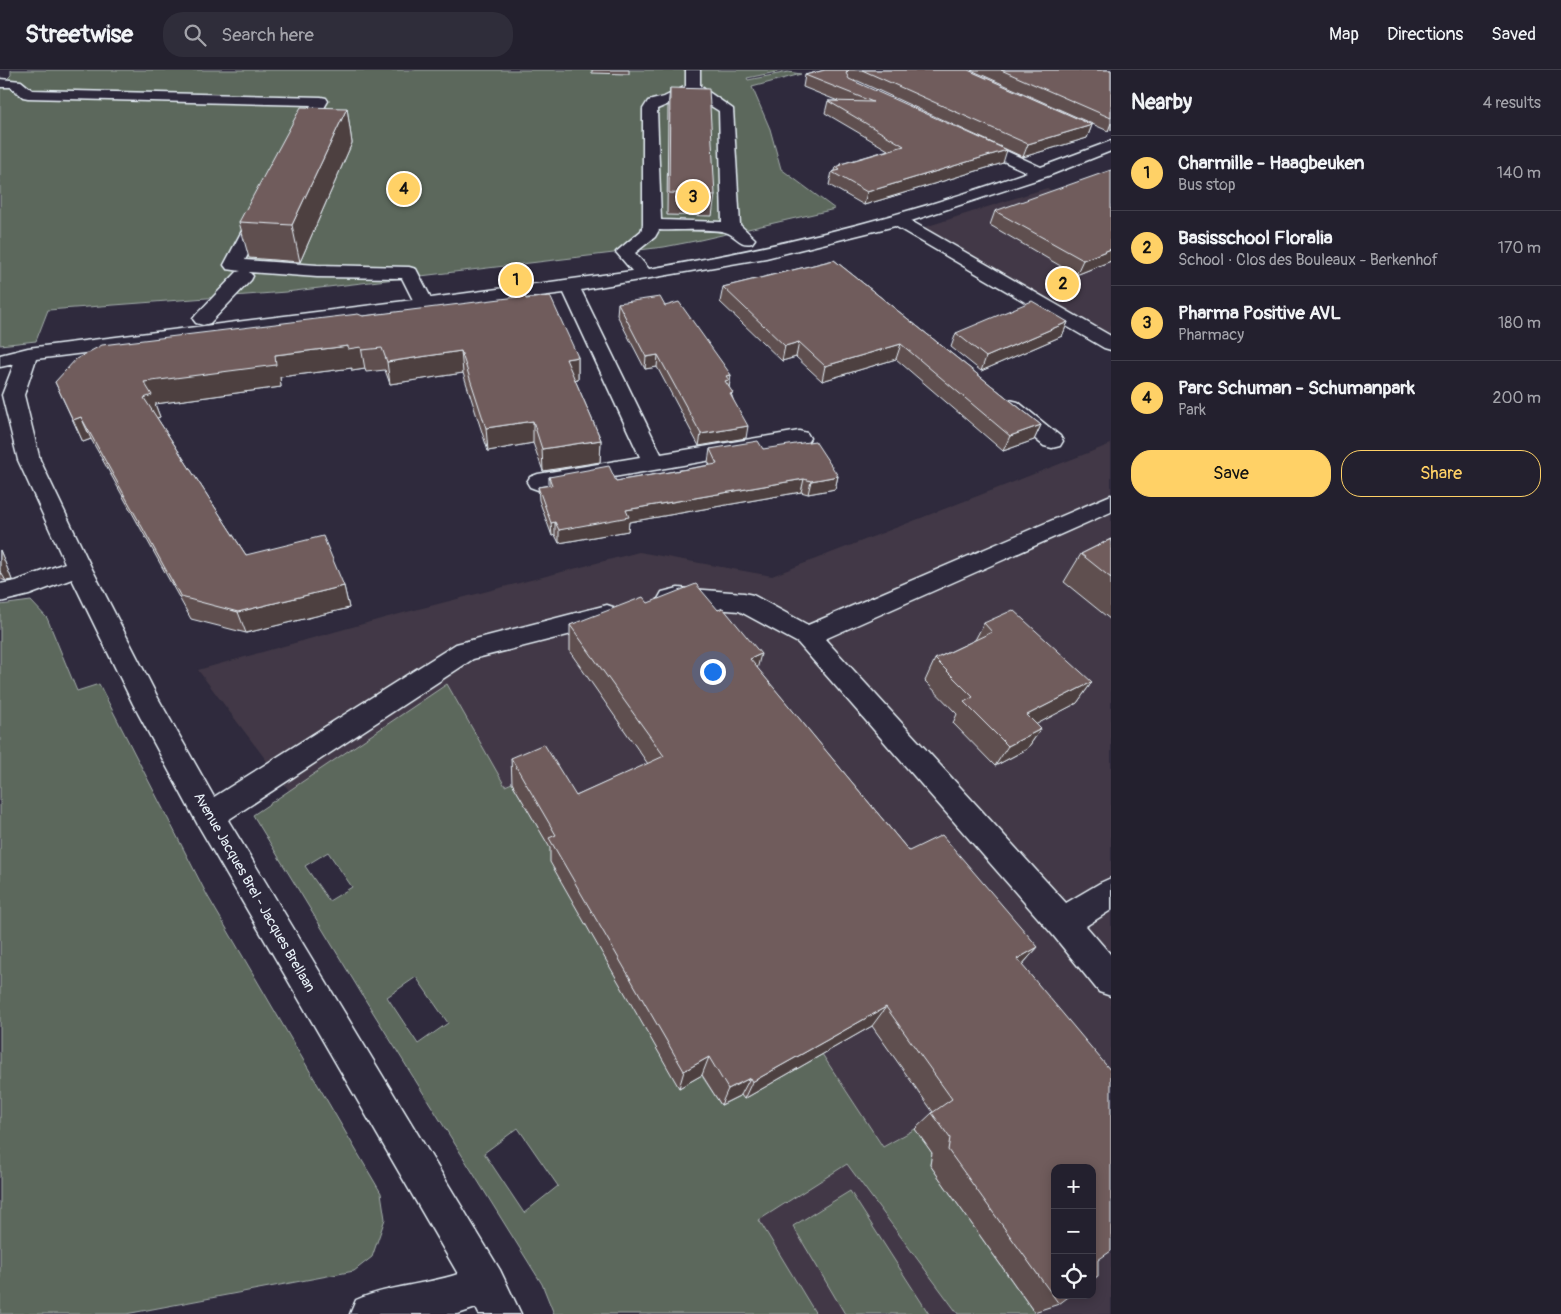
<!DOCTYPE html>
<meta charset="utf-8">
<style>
:root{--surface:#23202e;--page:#2f2d3a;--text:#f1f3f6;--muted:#a3a3aa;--line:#403e4a;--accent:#ffd166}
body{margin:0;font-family:Pangolin,sans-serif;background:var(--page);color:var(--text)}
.controls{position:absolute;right:15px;bottom:15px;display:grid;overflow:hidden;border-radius:10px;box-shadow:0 2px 12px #0003}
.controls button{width:45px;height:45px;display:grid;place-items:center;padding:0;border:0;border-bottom:1px solid var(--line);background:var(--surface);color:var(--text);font:25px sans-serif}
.you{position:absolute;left:712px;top:601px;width:18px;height:18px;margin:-12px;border:4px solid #fff;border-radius:50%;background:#1a73e8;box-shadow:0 0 0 8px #1a73e833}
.badge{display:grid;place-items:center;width:32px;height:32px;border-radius:50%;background:var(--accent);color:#111;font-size:16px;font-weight:700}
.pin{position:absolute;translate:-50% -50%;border:2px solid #fff;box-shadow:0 1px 5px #0006}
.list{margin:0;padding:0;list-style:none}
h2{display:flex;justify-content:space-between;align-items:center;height:65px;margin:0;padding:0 20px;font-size:21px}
h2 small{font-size:16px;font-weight:400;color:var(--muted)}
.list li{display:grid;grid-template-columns:32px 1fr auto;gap:15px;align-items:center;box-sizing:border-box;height:75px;padding:0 20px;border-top:1px solid var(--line)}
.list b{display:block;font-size:19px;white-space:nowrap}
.list p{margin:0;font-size:16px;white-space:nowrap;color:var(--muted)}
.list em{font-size:16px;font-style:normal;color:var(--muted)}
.actions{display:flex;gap:10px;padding:15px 20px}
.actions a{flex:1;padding:11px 0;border:1px solid var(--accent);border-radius:20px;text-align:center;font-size:18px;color:var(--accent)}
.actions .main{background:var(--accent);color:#111}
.icon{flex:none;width:28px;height:28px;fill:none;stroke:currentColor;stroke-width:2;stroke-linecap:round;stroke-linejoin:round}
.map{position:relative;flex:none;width:1111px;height:1244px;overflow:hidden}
header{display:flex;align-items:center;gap:30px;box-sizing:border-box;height:70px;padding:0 25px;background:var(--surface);border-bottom:1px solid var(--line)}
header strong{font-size:24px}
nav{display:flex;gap:28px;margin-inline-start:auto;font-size:18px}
.search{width:350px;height:45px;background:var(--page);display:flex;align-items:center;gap:12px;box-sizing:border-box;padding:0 18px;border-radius:20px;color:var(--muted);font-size:19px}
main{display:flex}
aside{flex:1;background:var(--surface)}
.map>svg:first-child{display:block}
.built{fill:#423946;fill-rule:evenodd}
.green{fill:#5c675b;stroke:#a2acaa;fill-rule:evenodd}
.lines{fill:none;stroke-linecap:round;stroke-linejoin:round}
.minor-casing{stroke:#e8f1f8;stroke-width:3}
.minor{fill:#2f2a3d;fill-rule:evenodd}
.wall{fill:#5f4f4f;stroke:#e8f1f8}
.shaded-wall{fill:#4e4040;stroke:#e8f1f8}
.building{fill:#6f5c5c;stroke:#e8f1f8}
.labels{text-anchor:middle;stroke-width:4;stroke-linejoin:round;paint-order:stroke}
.street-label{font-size:14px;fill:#e8f1f8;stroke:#2f2a3d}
</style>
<header>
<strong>Streetwise</strong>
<div class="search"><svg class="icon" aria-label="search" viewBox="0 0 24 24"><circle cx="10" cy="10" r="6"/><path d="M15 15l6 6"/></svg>Search here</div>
<nav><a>Map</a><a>Directions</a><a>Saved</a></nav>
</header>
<main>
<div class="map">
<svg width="1111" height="1244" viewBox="0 0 1111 1244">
<rect width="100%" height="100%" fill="#2f2a3d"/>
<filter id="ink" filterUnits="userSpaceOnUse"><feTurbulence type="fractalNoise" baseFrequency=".02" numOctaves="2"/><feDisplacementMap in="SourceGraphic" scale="10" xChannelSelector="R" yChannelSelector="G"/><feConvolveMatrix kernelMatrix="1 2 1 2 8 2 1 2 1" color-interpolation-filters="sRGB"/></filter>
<g filter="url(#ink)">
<!-- built -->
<path class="built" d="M1047,118L1111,151V270L919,159Z
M1111,374V1244H669L381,842L198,600L388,547L639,482L772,506ZM1055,1098H1092V1225H1055Z"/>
<!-- green -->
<path class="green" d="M11,0H786L747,8L748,10L788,2L801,4L752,17L770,59L781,99L835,139L700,170L664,177L286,222L48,240L36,271L0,275V16L11,5Z
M31,531L47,548L77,621L99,614L207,825L381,1123L385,1149L372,1187L354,1201L126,1244H0V535Z
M447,614L505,716L512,713L538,757L721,1035L822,984L883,1077L915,1059L932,1083L930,1095L1035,1244H958L847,1094L759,1150L816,1244H554L542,1214L366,931L253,745ZM328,782L352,817L329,831L305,796ZM416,907L448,953L418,974L387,927ZM518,1058L558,1116L524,1143L484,1083Z
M850,1121L929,1244H845L793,1156Z"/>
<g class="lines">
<defs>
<path id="minor" d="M686,0H700V16L733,39L740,155L755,169L752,173C738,176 737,165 725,162C710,158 676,161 659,160L655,167L635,183L649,199C779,177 904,147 1027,102L966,74L964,71L966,68H978L1041,97L1111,71V81L1048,106L911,151L1111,266V280L1104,278L895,156L766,188L581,220L661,384L799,361L807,363L810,368L807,373L799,375L538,420L530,417L527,412L530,407L538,404L640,387L564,223L36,289L24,325L40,390L91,497L158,628L214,727L456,574L607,535L616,538L620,545L616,552L607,555L473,589L228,750L500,1200L521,1244H479L476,1238L458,1244H350L356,1230C388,1216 424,1215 458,1204L198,755L133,634L72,509L29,525L0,532V514L16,511L65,493L18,390L2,325L14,294L0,297V285L28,278L413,230L402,208L317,207L249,202L253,206L251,210L210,253L203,255L196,253L193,249L196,245L237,202L241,201L227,199L224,195L253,140L256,136L262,135L268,136L271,140L245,190L317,195L409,197L416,199L431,228L632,201L616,182L641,161L643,155V39L648,31L664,27L686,16ZM692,24L719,41L722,152L661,150L657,39Z
M0,9L21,11L32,20L321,27L326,28L328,31L304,73H292L290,70L311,35L28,28L23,27L11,17H0Z
M1010,330L1018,332L1060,366L1063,371L1060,376L1052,378L1044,376L1002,342L999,337L1002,332Z
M1111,425V442L825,569L1066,833L1100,813L1111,808V840L1086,856L1111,885V926L1099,922L1052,864L798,573L739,541L678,536L671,538L662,536L658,529L662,522L678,518L744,523L753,525L808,555Z"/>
</defs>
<!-- minor casing -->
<use href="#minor" class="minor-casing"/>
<!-- minor -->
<use href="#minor" class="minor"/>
</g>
<!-- wall -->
<path class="wall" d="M592,0H629V4L592,3Z
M825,0H968L1092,55L1087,68L1023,87L858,11H854L1003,93L864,135L829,115L832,102L835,101L836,97L840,96L841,94L888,80L825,43L828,31H838L803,17L805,5Z
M971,0H1111V60L1108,61Z
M670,18L715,125L712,146L667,145L668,38Z
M347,38L352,73L300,192L249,188L239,152Z
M995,141L1111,191L1076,205L990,155Z
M834,190L1041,355L1034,370L1003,381L896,289L822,311L796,287L782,291L720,232L723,217Z
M526,229L578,287V309L575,310L601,370L600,392L543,401L533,373L488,381L463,303L390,314L385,300L366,302L365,299L352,301V298L280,307L281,317L155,334L160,347L157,348L246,485L344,516L349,538L246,563L191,549L91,369L83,372L55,312L363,246Z
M618,233L665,236L731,305L729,317L746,368L699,376L657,297L645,299L617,245Z
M1068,252L1062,266L981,301L951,277L956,263Z
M710,379H763L838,406L835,419L808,424L801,422L629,452L628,461L559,473L555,465L552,466L539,430L538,417L549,415V407L616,411L710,395L708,392Z
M1111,469V550L1064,512L1081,484Z
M0,480L12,510L6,511L0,509Z
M648,533L757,598L909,781L1038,877L1022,895L1098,1190L1059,1234L1034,1242L930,1095L932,1083L915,1059L933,1042L872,956L744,1029L741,1025L721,1035L702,1005L679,1018L550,792V778L512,713L511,688L576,726L648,694L570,582V555Z
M984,553L1092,612L1077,633L1036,654L1041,659L1027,679L995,696L953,653L957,644L925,611L935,589L975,570Z"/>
<!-- shaded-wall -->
<path class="shaded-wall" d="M347,38L352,73L300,192L292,155Z
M1111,53V60L1108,61Z
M1092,55L1087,68L1023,87L1028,74Z
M1007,80L1003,93L864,135L867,122Z
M1111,179V191L1076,205L1083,190Z
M1068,252L1062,266L981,301L986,287Z
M799,272L796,287L782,291L785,276Z
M901,274L896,289L822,311L825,296Z
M348,276L361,277L365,299L352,301V298L280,307L281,317L155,334L160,347L152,350L144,328V312L275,285Z
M461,281L463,303L390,314L387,292Z
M658,285L657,297L645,299L646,287Z
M578,287V309L566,311V289Z
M731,305L729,317L723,323L726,306Z
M81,347L91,369L83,372L73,350Z
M533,351V373L488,381L486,358Z
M1041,355L1034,370L1003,381L1010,366Z
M748,356L746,368L699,376L701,364Z
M601,370L600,392L543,401L542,379Z
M838,406L835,419L808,424L811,411Z
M804,409L801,422L629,452L628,461L559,473V460L626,440Z
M555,452V465L552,466L551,453Z
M0,480L12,510L6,511L0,501Z
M344,516L349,538L246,563L238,542Z
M761,584L754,611L750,589Z
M1092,612L1077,633L1014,666L1027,645Z
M1041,659L1027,679L995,696L1008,676Z
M1038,877L1019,898L1017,889Z
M886,937L872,956L744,1029L752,1012Z
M709,987L702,1005L679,1018L684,1001Z
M750,1008L741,1025L721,1035L728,1019Z"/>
<!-- building -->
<path class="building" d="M825,0H849L846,3L849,9L1007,80L867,122L832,102L840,100L836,97L842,95L841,94L904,76L828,31L873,32L805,5Z
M862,0H968L1092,55L1028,74Z
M1001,0H1111V48Z
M670,18L709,19L715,125L669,123Z
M301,37L347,38L292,155L239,152Z
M1111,100V179L1083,190L995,141Z
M834,190L1041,355L1010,366L901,274L825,296L799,272L785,276L723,217Z
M525,226L526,229L550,226L578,287L566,289L601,370L542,379L533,351L486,358L461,281L387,292L382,278L362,280L361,277L348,279V276L275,285L276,295L144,312L152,325L144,328L246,485L323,466L344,516L238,542L181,527L81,347L73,350L55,312L76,289L102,275L358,244L363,246Z
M660,227L665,236L679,232L731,305L726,306L729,310L725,311L733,323L730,324L748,356L701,364L658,285L646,287L618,233Z
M1032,231L1068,252L986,287L956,263Z
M758,371L763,379L815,371L838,406L811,411L804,409L626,440L629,447L559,460L555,452L551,453L538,417L552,415L549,407L609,396L616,411L717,394L710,379Z
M1111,469V508L1081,484Z
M696,514L718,540L723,538L761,584L750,589L909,781L942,765L1038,877L1017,889L1111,1001V1181L1098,1190V1206L1092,1210V1098H1055V1225H1071L1059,1234L948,1080L950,1068L932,1043L952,1029L886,937L752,1012L750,1008L728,1019L709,987L684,1001L549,768L556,765L511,688L544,674L576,726L664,686L570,555L643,527L648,533Z
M1013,540L1092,612L1027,645L1041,659L1008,676L964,632L973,627L935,589L992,562L984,553Z"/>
</g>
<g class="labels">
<!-- street labels -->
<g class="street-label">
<text transform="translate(255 822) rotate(60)" y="5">Avenue Jacques Brel - Jacques Brellaan</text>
</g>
</g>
</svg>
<div class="controls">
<button>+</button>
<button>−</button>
<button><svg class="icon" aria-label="locate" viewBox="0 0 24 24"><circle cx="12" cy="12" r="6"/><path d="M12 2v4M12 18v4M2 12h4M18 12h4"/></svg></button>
</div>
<div class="you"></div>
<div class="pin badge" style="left:516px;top:210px">1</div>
<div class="pin badge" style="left:1063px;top:214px">2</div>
<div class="pin badge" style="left:693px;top:127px">3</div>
<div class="pin badge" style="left:404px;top:119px">4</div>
</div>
<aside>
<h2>Nearby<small>4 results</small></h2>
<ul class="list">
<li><span class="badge">1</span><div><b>Charmille - Haagbeuken</b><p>Bus stop</p></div><em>140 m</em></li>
<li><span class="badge">2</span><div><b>Basisschool Floralia</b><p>School · Clos des Bouleaux - Berkenhof</p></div><em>170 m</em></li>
<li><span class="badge">3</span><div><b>Pharma Positive AVL</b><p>Pharmacy</p></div><em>180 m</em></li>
<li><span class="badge">4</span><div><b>Parc Schuman - Schumanpark</b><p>Park</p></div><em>200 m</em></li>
</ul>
<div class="actions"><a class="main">Save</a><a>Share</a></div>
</aside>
</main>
